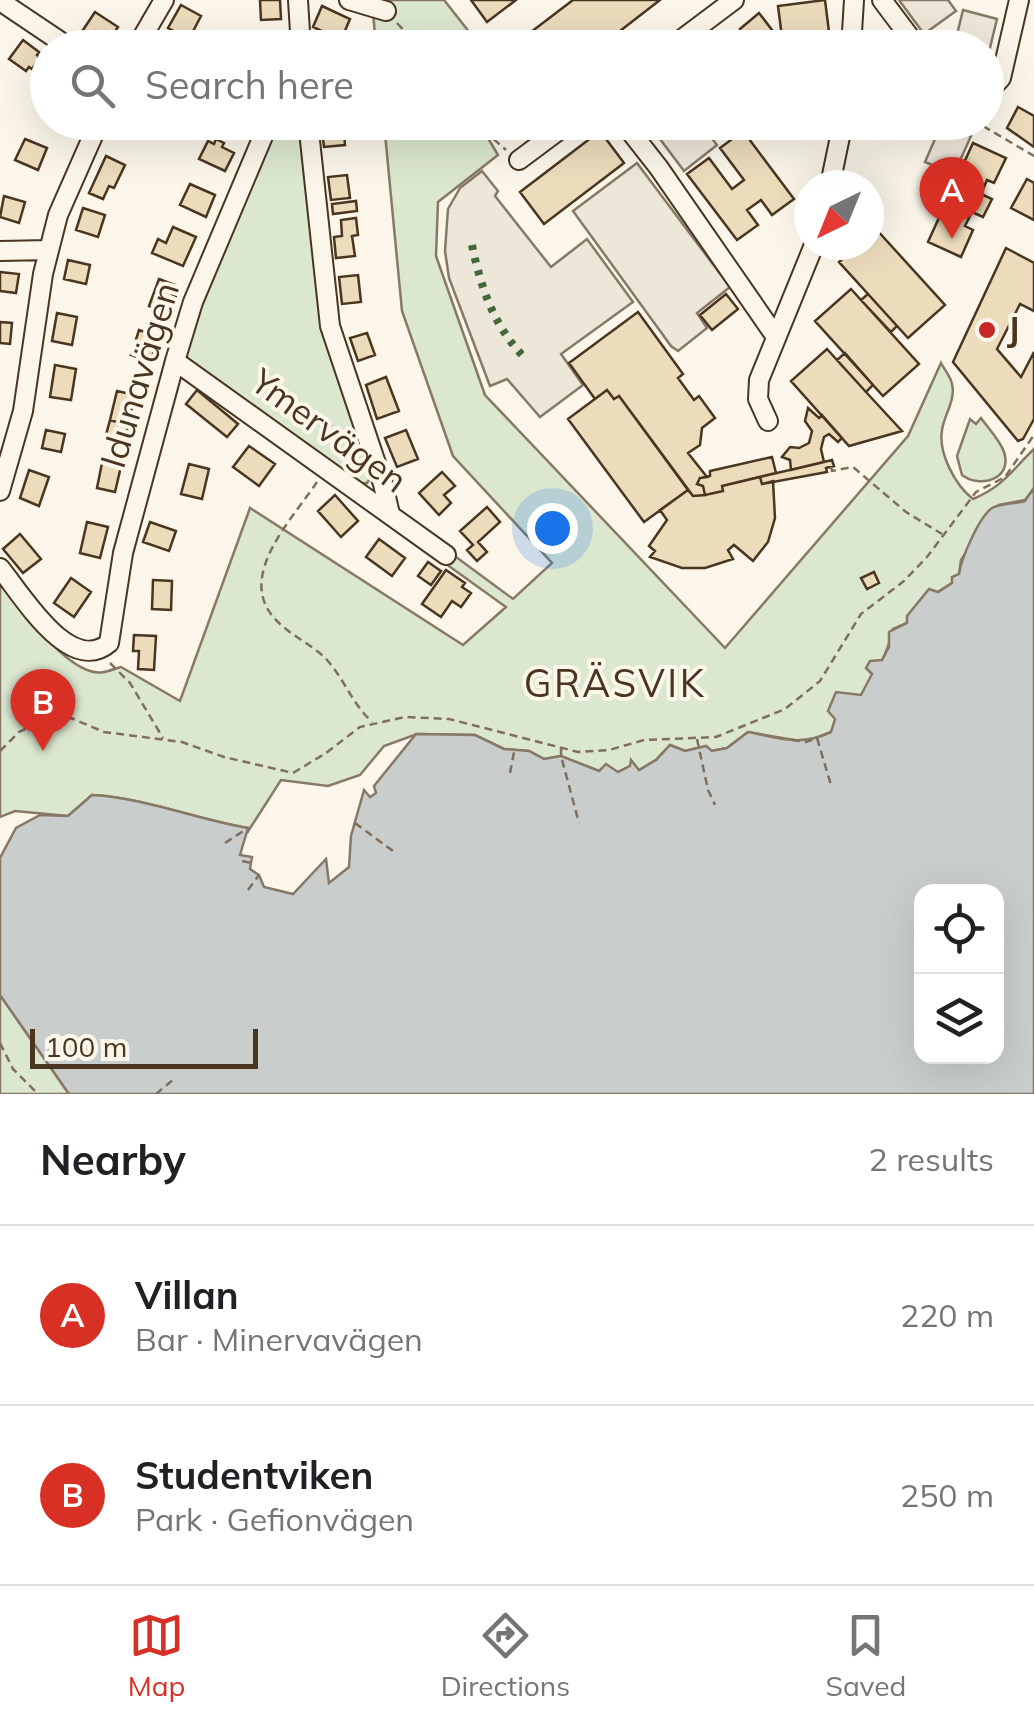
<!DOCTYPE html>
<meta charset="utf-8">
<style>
:root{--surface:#fff;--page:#f2f2f2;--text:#202124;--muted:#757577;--line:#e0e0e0;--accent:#d93025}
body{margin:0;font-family:Mulish,sans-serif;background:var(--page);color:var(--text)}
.controls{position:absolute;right:30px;bottom:30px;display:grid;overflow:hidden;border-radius:20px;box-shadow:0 10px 40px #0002}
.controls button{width:90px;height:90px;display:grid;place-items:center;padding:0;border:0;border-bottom:2px solid var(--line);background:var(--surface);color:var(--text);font:50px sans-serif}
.compass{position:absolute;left:794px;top:170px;width:90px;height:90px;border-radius:50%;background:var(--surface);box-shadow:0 10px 40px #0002;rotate:223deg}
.scale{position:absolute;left:30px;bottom:25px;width:228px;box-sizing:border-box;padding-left:10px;border:5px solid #4a3520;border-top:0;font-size:28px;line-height:35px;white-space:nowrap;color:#4a3520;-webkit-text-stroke:8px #fbf6e9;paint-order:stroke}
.you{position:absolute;left:552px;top:528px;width:35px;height:35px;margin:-25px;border:8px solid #fff;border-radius:50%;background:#1a73e8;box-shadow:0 0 0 15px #1a73e833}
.badge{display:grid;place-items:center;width:65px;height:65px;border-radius:50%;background:var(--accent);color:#fff;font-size:32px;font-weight:700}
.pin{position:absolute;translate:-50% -82px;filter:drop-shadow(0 2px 5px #0008)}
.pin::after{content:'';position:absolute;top:52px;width:35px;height:30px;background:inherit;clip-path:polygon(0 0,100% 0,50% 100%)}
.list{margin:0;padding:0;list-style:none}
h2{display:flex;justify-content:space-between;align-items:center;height:130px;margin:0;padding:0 40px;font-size:42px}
h2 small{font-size:32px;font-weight:400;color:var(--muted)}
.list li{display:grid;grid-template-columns:65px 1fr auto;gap:30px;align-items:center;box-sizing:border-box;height:180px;padding:0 40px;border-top:2px solid var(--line)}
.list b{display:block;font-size:38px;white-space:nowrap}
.list p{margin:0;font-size:32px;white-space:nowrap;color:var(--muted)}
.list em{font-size:32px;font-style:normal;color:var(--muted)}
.icon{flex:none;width:55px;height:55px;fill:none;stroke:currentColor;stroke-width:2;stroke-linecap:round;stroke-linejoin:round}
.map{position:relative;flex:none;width:1034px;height:1094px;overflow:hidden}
.search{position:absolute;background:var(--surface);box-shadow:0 10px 40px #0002;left:30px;right:30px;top:30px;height:110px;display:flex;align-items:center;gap:25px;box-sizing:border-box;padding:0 35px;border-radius:55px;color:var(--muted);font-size:38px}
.sheet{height:490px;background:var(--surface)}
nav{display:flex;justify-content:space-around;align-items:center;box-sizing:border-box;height:140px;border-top:2px solid var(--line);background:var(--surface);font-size:28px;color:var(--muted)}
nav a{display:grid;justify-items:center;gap:5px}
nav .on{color:var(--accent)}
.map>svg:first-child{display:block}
.green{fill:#dce7d0;stroke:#887966;stroke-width:2.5}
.parking{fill:#ede7d9;stroke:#887966;stroke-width:2.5}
.water{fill:#c9cecd;stroke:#887966;stroke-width:2.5;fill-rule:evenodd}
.building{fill:#ecdcbc;stroke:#4a3520;stroke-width:2.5}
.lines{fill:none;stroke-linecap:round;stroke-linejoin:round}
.minor-casing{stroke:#4a3520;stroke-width:22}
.path{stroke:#7f6f5c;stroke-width:2.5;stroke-dasharray:8 5;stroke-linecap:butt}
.minor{stroke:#fbf6e9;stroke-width:18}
.hedge{stroke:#436837;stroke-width:8;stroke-dasharray:5 8;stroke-linecap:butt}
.poi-dot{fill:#c62828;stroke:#fbf6e9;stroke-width:4}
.labels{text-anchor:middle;stroke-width:8;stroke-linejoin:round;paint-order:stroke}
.poi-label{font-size:35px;font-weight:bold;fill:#4a3520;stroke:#fbf6e9;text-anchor:start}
.street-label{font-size:35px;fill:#4a3520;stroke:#fbf6e9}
.neighbourhood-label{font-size:38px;letter-spacing:2.5px;fill:#4a3520;stroke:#fbf6e9}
</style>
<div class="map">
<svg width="1034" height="1094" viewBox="0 0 1034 1094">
<rect width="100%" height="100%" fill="#fbf6e9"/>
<!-- green -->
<path class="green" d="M372,0H444L481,47H376Z
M275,123H299L321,324L372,475L367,483L357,484L189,361L184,350Z
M384,123H479L498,155L438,202L436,256L485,395L725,648L908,436L941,363C944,369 951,377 952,384C956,400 944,415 942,430C938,453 955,485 973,499C1004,486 1012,470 1034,449V488L1025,500L999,505L961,560L959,575L952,583L938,592L907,623L893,629C888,652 875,676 861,695C850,709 837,714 831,732L806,742L748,732L727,748L711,751L706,746L685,751L670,745L656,760L639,770L630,766L618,772L599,771L561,756L544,759L529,751L504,749L475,735L417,734L384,746L360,775L328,786L281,780L247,833L248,828C195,819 146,798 92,795L68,816L15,811L0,817V584C22,608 59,662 90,671C102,675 110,670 121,667L180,701L250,508L463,645L506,607L446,564L452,554L513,599L552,563L453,456L402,311Z
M981,418C988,428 1000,440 1004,452C1013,479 980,489 962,475L957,456L970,419L976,424Z
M0,995L69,1094H0Z"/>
<!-- parking -->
<path class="parking" d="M899,0H948L956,11L924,34Z
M963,10L997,19L987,60L986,48L954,47Z
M682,123H728L710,136L717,145L684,171L660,139Z
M942,123L971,136L954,174L925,162Z
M637,163L730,287L697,313L707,328L678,351L671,346L573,211Z
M482,171L498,191L495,196L551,267L587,239L633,302L561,354L583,385L540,417L507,379L490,386L449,278L445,251L448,209L460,188Z"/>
<!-- water -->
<path class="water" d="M1034,488V1094H69L0,995V858L16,828L40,815L68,816L92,795C146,798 195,819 248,828L240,855L252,857L250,869L259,875L264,887L293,894L326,859L329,883L349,867L351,836L364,790L370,797L376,793L374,786L416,734L475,735L504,749L529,751L544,759L561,756L599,771L606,764L618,772L630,766L631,760L639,770L656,760L670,745L685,751L706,746L712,751L727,748L748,732C780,738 800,747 831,732L835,719L828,711L836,692L861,695L872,674L866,668L870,661L882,660L889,647V632L907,623V616L929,589L938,592L952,583V577L959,574C961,559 979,517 992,508C1002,503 1015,504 1025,501ZM922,892H996V1056H922Z"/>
<!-- building -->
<path class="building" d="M260,0H280L281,19L261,20Z
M471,0H516L487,22Z
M573,0H660L598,48H510Z
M825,0L831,48H755L740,29L759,13L779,39L782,37L778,6Z
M181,5L201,16L189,39L168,28Z
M322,6L350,19L341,40L313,27Z
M95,12L118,27L106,45L83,30Z
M23,40L39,52L37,55L40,58L32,69L29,67L26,71L9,59Z
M1018,107L1034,116V147L1007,128Z
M120,122H148L139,138L118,127Z
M321,122H343L345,145L324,147Z
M649,122H677L659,136Z
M600,131L624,163L544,224L520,192Z
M743,131L794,199L772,215L761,200L747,210L758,225L737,240L687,174L709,158L732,189L744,180L720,148Z
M25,139L47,148L38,170L15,160Z
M216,139L224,143L222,147L234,153L225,171L199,159L208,141L214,144Z
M973,143L1006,158L994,183L987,180L981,194L992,199L983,217L972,212L965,226L973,230L961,257L928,242Z
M106,156L125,165L114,188L109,186L103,199L89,193Z
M347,175L350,198L331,200L328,177Z
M1027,179L1034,183V220L1011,208Z
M190,184L215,195L206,217L180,205Z
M4,196L25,202L19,223L0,217Z
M356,201L357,211L333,214L332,204Z
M83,208L105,215L98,237L76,230Z
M356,218L358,235L352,236L355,256L336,258L334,237L342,236L341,220Z
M173,227L196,237L183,266L152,253L158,239L166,243Z
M876,229L945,305L908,338L839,262L859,245H869V235Z
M1006,248L1034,263V311L1020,304L997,349L1021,377L1034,352V419L1023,439L1018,441L953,362Z
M68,260L90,265L86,284L64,279Z
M0,272L19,274L16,293L0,291Z
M358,275L361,302L342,304L339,277Z
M159,279L175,285L172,294L176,296L170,314L149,306Z
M851,289L919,364L883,396L815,321Z
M726,294L738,309L712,330L700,315Z
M868,294L897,326L891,332L861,300Z
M638,312L683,374L678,378L694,400L699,396L715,418L702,428L700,445L688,453L707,477L700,478L697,484L703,486L705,495L693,496L619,396L614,399L607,390L595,399L569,363Z
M57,313L77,317L72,345L52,341Z
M0,322L12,323L10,344L0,343Z
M139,330L159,337L150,362L131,355Z
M367,333L375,355L358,361L350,338Z
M827,349L866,392L902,431L849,446L791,381Z
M845,353L873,385L866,392L837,360Z
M55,365L76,369L71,400L50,397Z
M386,377L399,411L377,419L366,385Z
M197,390L238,424L227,437L186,404Z
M607,390L614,399L619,396L688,490L644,522L568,419Z
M117,391L135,395L128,425L110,420Z
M808,408L819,418L822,415L842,438L838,442L829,434L824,437L821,449L824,462L791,470L790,460L782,457L790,447L799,448L809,443L812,431L805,421Z
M110,420L128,425L125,440L106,435Z
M46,430L65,434L61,452L42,448Z
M406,430L418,459L397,467L385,438Z
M249,446L275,464L259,486L233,467Z
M772,457L776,473L722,486L723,491L705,495L703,486L697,484L700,478L710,476V471Z
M103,458L122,462L115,492L97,488Z
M832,460L834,466L826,468L827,472L762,484L760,477Z
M189,464L209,469L202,499L181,494Z
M29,470L49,477L39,506L20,498Z
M442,472L455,486L444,495L451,503L439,515L419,493Z
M760,477L762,484L773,481L775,518L768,542L753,561L734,545L728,550L733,559L705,568H682L650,557L655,551L649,546L667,520L660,510L688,490L693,496L705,495L723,491L722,486Z
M335,495L358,521L341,537L318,511Z
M487,507L500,522L478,542L487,552L477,561L467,550L473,545L460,531Z
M87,522L108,527L100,558L80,553Z
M150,522L176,531L169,551L143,542Z
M20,534L41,559L23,573L3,549Z
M379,539L405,558L392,576L366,557Z
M428,562L441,571L431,585L418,576Z
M446,570L465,583L462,587L471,593L461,607L452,601L441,617L422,604Z
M874,572L879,583L867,589L861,578Z
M71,578L91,592L74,617L54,603Z
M153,580L172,581L171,610L152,609Z
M134,635L156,636L154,670L138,669L139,651H133Z"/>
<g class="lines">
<defs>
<path id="minor" d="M298,0L301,48
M349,0L386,11
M882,0L918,48
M0,1L70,48
M136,48L164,0
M670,48L734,0
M851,48L854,0
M986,94L1001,78L1019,0
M308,122L330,326L383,484L390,514
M623,122L659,168L776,337
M519,160L570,122
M830,185L843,122
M0,251L49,250
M175,361L446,555
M768,421L758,399L759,380L814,245
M0,491L23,411L43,274L58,215L99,122
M0,568C22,595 70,676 109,643L123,553L175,361L193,302L269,122"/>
</defs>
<!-- minor casing -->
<use href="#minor" class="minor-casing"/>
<!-- path -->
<path class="path" d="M397,23L420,48
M474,122L506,150
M983,126L1034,156
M831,467L832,471L853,467L906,512L942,534
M317,482C291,521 233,579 278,622C293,637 313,645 327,660C345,680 351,702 372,722
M110,663L130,683L163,738
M697,739L708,790L715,805
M792,740L806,742L817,738L831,785
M561,747V756L579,823
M0,751L19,732L45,719L71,718L104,732L182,742L224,757L293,773L326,753L360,727L405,717L449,719L578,752L609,750L644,740L716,737L785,709L820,681L861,614L904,581L927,557L976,492L1005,477L1034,435
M510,773L514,752
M355,823L393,851
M225,843L248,828
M242,861L251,863
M248,890L259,875
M0,1043L13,1069L38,1094
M156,1094L174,1079"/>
<!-- minor -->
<use href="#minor" class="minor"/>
<!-- hedge -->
<path class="hedge" d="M472,245C481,289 495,329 527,360"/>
</g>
<!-- markers -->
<circle class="poi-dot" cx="987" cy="330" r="10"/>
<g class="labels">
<!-- poi labels -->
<g class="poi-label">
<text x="1007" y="342">J</text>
</g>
<!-- street labels -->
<g class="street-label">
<text transform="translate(140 375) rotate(-73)" y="12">Idunavägen</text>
<text transform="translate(329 431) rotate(36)" y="12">Ymervägen</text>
</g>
<!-- neighbourhood labels -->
<g class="neighbourhood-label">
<text x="615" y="697">GRÄSVIK</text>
</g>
</g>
</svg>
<div class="controls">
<button><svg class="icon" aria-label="locate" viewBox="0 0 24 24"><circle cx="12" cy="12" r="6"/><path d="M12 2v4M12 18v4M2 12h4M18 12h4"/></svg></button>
<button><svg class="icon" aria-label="layers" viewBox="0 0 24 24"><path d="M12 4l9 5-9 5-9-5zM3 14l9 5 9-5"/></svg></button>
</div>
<svg class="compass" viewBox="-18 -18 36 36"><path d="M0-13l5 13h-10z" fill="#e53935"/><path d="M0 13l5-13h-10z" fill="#757577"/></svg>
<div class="scale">100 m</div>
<div class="you"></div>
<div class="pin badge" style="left:952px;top:239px">A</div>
<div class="pin badge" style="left:43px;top:751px">B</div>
<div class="search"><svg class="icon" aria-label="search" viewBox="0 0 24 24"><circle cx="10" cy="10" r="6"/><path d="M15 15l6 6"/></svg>Search here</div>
</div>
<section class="sheet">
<h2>Nearby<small>2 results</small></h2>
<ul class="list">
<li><span class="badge">A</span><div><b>Villan</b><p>Bar · Minervavägen</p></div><em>220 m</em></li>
<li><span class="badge">B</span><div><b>Studentviken</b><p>Park · Gefionvägen</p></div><em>250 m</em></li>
</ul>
</section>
<nav>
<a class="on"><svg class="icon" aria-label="map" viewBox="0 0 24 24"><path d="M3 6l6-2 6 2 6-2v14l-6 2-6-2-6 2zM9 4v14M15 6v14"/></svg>Map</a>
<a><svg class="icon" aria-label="directions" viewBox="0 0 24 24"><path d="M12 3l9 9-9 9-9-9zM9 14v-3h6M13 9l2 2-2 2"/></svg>Directions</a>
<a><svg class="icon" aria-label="saved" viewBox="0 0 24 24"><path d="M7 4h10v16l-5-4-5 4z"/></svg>Saved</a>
</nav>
